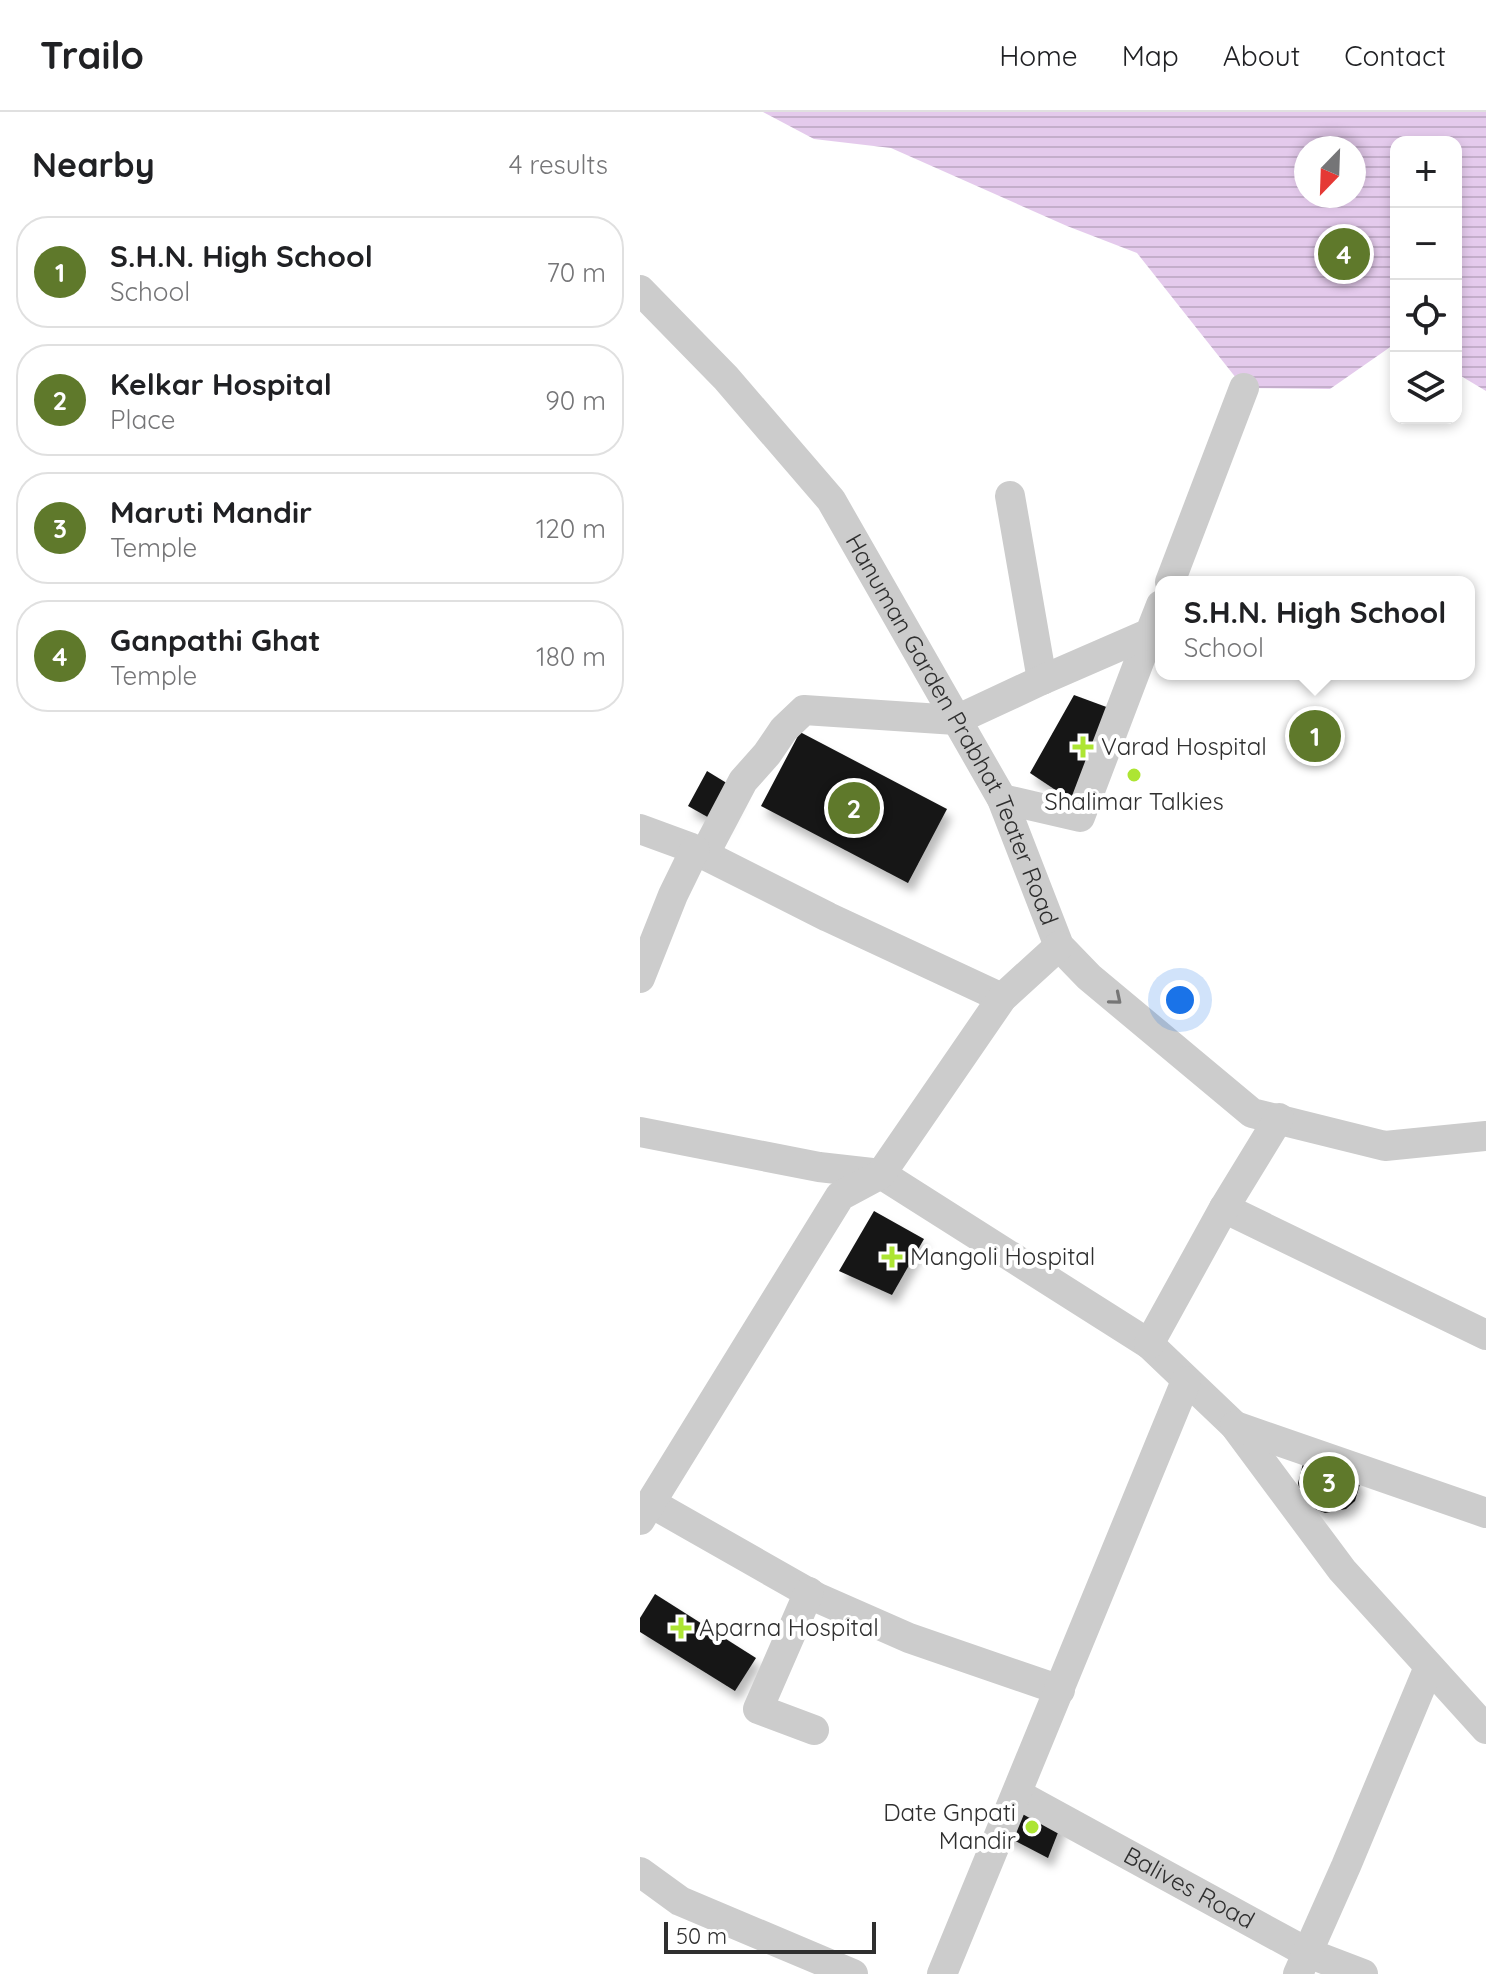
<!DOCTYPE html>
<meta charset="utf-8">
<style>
:root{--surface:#fff;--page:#f6f6f6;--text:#202124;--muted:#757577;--line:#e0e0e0;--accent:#5f792b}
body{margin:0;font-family:Quicksand,sans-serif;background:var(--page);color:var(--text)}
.controls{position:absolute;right:24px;top:24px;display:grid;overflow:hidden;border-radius:16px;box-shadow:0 4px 12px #0003}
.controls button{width:72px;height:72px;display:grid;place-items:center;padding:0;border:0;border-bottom:2px solid var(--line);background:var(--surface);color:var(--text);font:40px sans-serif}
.compass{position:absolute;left:654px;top:24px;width:72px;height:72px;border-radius:50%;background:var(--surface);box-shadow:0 4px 12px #0003;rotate:203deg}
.scale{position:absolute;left:24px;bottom:20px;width:212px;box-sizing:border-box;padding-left:8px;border:4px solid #2f2f2f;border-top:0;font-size:22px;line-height:28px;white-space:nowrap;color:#2f2f2f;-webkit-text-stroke:6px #fff;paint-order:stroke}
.you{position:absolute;left:540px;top:888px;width:28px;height:28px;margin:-20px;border:6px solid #fff;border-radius:50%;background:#1a73e8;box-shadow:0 0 0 12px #1a73e833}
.badge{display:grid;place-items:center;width:52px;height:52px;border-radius:50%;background:var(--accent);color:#fff;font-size:26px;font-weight:700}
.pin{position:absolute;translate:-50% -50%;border:4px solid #fff;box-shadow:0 2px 8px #0006}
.popup{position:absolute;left:515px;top:464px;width:320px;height:104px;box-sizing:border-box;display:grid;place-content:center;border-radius:16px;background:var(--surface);filter:drop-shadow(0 2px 6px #0005);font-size:26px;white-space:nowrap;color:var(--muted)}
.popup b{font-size:30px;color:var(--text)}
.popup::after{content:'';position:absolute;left:50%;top:100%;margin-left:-16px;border:16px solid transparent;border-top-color:var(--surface)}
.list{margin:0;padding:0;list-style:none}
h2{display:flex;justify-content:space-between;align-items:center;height:104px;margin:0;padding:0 32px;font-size:34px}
h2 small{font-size:26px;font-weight:400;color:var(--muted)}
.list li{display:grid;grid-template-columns:52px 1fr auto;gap:24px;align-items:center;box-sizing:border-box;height:112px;margin:0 16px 16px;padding:0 16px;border:2px solid var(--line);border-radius:32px}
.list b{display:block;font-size:30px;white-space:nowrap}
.list p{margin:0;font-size:26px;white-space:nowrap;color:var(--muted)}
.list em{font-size:26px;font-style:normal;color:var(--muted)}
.icon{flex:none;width:44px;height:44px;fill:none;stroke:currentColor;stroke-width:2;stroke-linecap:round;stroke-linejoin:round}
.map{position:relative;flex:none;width:846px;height:1862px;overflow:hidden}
header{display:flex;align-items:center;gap:48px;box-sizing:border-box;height:112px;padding:0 40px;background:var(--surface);border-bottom:2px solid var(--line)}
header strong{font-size:38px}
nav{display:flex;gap:44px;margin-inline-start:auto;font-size:28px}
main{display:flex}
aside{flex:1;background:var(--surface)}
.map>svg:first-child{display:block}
.water{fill:url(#water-rules);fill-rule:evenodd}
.building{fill:#161616;filter:url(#shadow)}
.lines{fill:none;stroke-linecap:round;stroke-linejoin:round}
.minor{stroke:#ccc;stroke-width:30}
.oneway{stroke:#767676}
.poi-dot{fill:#ade533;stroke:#fff;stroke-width:3}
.labels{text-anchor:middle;stroke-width:8;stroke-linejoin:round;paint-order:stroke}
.street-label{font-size:24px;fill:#2f2f2f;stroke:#fff}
.poi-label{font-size:24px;fill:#2f2f2f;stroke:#fff;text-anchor:start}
</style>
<header>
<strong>Trailo</strong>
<nav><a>Home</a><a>Map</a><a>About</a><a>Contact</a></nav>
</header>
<main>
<aside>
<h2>Nearby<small>4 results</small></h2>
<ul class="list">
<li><span class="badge">1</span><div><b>S.H.N. High School</b><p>School</p></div><em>70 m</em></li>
<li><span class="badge">2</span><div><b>Kelkar Hospital</b><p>Place</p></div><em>90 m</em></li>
<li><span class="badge">3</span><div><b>Maruti Mandir</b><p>Temple</p></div><em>120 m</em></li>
<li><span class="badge">4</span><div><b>Ganpathi Ghat</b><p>Temple</p></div><em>180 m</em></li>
</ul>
</aside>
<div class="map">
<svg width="846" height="1862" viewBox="0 0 846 1862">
<defs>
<pattern id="water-rules" width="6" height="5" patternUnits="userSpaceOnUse" patternTransform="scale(2)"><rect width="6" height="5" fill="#e4caec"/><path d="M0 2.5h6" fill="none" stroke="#c4aecb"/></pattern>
<filter id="shadow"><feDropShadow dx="5" dy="9" stdDeviation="4" flood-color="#0004"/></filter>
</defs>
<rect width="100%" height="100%" fill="#fff"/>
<!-- water -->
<path class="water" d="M123,0H846V279L816,261V30H756V231L690,277L604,276L497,141L427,114L251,36L174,27ZM666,36H714V84H666Z"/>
<!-- building -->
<path class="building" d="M434,583L480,600L438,693L390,661Z
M160,620L307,697L268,771L121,694Z
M67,659L98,678L80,712L48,694Z
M234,1099L284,1127L252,1183L199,1159Z
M666,1340L721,1369L715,1389L706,1397L685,1401L675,1397L660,1381L658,1371Z
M15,1482L116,1546L95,1579L0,1520V1506Z
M377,1682L423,1708L408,1746L360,1721Z"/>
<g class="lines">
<!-- minor -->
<g class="minor">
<path id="s1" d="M0,178L86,266L191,388L362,687L419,834L449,865L612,1001L745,1034L846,1024"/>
<path d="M370,384L402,568"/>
<path d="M530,470L604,276"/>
<path d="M362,687L440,705L510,521"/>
<path d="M0,717L49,735L188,805L362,886"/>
<path d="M64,743L103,669L127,642L144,617L164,598L316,608L402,568L510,521L521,493"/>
<path d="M0,866L33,783L55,738"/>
<path d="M0,1020L179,1055L241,1062L509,1232L595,1314L702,1458L846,1617"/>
<path d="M584,1096L846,1223"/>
<path d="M509,1232L584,1096L639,1006"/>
<path d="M595,1314L846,1401"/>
<path d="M11,1391L178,1486L269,1526L420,1578"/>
<path d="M0,1408L200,1084L241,1062L362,886L419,834"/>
<path d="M169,1480L118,1597L174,1618"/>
<path id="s2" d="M377,1682L668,1841L723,1862"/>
<path d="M0,1760L40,1789L213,1862"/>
<path d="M302,1862L546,1269"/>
<path d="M658,1862L706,1754L789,1555"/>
</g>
</g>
<!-- one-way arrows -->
<defs><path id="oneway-chevron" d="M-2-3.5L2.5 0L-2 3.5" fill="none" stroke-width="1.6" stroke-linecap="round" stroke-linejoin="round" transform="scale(2)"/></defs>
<use class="oneway" href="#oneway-chevron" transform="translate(476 887) rotate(40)"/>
<!-- markers -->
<g class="poi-dot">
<path d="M439 623h8v8h8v8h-8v8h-8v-8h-8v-8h8z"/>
<circle cx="494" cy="663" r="8"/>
<path d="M248 1133h8v8h8v8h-8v8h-8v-8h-8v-8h8z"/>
<path d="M37 1504h8v8h8v8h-8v8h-8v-8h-8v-8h8z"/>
<circle cx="392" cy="1715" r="8"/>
</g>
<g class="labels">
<!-- street labels -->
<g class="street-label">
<text dy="8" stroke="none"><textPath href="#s1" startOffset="544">Hanuman Garden Prabhat Teater Road</textPath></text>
<text dy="8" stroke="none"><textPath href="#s2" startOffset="196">Balives Road</textPath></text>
</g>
<!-- poi labels -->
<g class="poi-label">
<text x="461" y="643">Varad Hospital</text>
<text x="494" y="698" text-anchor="middle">Shalimar Talkies</text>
<text x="270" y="1153">Mangoli Hospital</text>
<text x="59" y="1524">Aparna Hospital</text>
<text x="376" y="1709" text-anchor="end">Date Gnpati<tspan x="376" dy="28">Mandir</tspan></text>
</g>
</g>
</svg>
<div class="controls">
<button>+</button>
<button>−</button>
<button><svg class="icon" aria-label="locate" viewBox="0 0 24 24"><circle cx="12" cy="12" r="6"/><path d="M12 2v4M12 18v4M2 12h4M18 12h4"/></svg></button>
<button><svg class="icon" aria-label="layers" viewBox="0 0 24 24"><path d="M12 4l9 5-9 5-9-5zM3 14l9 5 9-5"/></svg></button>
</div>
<svg class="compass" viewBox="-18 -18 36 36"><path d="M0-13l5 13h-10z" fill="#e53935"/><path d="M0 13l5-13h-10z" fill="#757577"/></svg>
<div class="scale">50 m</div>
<div class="you"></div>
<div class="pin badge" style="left:675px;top:624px">1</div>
<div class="popup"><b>S.H.N. High School</b>School</div>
<div class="pin badge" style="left:214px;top:696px">2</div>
<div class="pin badge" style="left:689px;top:1370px">3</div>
<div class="pin badge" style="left:704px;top:142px">4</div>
</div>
</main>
